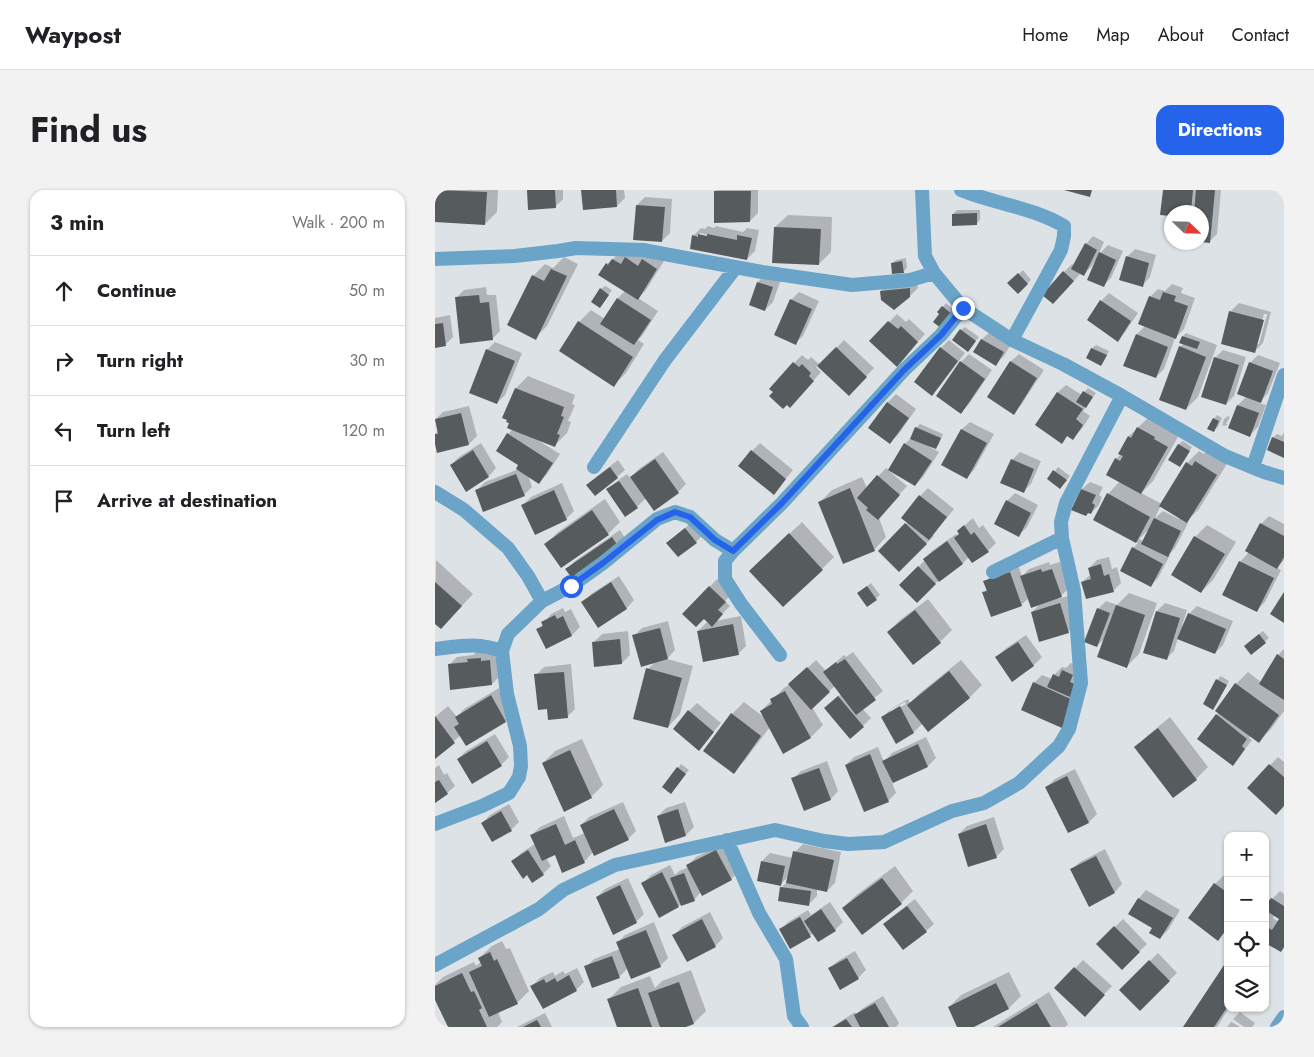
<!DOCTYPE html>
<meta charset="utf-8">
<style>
:root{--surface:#fff;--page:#f2f2f2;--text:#202124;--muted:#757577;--line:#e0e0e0;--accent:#2563eb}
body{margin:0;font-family:Jost,sans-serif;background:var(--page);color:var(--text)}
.controls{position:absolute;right:15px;bottom:15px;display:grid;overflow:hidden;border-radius:10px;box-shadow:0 1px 4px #0004}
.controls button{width:45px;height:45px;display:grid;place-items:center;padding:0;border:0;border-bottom:1px solid var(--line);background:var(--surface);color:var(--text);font:25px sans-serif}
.compass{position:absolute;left:729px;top:15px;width:45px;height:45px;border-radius:50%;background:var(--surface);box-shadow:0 1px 4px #0004;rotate:113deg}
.stop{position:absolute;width:15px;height:15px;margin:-11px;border:4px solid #2563eb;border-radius:50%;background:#fff}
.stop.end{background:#2563eb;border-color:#fff;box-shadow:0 1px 5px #0008}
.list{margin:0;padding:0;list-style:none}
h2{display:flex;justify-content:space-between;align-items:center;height:65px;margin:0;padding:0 20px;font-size:21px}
h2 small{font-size:16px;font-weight:400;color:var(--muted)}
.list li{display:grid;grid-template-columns:32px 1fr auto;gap:15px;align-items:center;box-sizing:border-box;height:70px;padding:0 20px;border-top:1px solid var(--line)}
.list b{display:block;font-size:19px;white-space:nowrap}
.list em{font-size:16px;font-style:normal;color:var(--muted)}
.icon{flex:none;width:28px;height:28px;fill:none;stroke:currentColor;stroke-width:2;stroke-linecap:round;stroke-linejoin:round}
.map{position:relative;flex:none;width:849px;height:837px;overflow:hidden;border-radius:15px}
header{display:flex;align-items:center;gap:30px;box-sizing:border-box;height:70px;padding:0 25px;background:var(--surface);border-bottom:1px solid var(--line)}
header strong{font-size:24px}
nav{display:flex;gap:28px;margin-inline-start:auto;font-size:18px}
.intro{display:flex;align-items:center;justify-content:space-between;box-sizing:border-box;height:120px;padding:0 30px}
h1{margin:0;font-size:35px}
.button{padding:12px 22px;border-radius:15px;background:var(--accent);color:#fff;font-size:18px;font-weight:700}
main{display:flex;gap:30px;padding:0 30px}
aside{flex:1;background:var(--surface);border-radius:15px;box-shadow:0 1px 4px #0004}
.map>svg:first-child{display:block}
.shadow{fill:#0003;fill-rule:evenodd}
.building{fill:#565b5e}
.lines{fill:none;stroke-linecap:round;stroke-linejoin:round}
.minor{stroke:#6aa4c8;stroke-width:14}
.route{stroke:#2563eb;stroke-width:6}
</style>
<header>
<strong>Waypost</strong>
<nav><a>Home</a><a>Map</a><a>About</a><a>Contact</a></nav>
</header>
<div class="intro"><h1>Find us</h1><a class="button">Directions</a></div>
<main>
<aside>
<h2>3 min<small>Walk · 200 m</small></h2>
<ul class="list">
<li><svg class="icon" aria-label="ahead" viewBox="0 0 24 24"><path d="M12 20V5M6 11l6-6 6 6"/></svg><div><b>Continue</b></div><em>50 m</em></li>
<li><svg class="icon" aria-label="right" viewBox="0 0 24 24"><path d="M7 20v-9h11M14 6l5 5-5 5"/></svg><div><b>Turn right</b></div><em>30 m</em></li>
<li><svg class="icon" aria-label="left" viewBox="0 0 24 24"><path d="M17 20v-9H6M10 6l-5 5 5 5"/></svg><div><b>Turn left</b></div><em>120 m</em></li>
<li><svg class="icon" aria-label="arrive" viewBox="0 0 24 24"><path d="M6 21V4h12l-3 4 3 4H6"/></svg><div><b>Arrive at destination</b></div></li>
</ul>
</aside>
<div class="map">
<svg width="849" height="837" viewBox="0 0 849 837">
<rect width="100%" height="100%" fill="#dde2e6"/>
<!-- shadow -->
<path class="shadow" d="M0,0H63L62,22L50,34L0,31Z
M93,0H128V9L120,17Z
M147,0H189L190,8L182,16Z
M282,0H323V23L315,31L280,2Z
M729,0H786L782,44L774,52L766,22H761V21L759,22H736V25L727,24Z
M210,7L237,9L235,43L227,51L202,15Z
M522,20H545V30L541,34L518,24Z
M353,25L397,27L396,62L384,74L340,37Z
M273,36L279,38L281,36L308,42L312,38L324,40L320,61L312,69L258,46L266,38L270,39ZM265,43L278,46V48L263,45Z
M658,46L669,52L663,65L673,55L688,61L676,88L668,96L661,72L660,71L657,76L649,84L646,83L626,105L629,82L637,74L639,76L651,54Z
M700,59L721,65L715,87L708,95L692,67Z
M199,60L210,68L216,62L229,71L211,100L203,108L223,121L207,146L203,150L209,154L191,183L179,195L144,132L156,120L170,129L183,108L190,101L172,74L186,62Z
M129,67L143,74L112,136L100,148L98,86L110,74L118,78Z
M471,68L472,78L469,81L457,74L461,70Z
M588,80L596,90L583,102L574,93Z
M331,84L346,89L338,112L330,120L315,115L323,92Z
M482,90L483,98L475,106L446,101L454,93Z
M737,94L748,98L746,103L760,108L749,139L740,148L729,179L721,187L702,144L710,136L715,107L723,99L730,101Z
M170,96L177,100L168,113L166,99Z
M51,97L52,105H61L65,141L57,149L21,108L29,100Z
M364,102L384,111L368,146L360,153L356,110Z
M674,103L703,123L690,142L682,150L653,129L666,111Z
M511,113L520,121L507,137L508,117Z
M804,113L836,122L828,153L820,161L796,121ZM829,124H832L824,154H821Z
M462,124L471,132L474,129L490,144L469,167L436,151Z
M15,125L18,147L10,155L0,157V128Z
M530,137L544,147L536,156L526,140Z
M555,142L576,154L569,166L561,174L547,149Z
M751,143L782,155L763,207L751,219L745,157L749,153L748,146Z
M409,150L439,178L414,205L383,175L381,177L386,182L363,208L340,202L335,198L367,165L373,170L376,167L385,175Z
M514,150L530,163L505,196L497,204L506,158Z
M60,152L87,163L70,205L62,213L52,160Z
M661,155L674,161L669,171L666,174L652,168L657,158Z
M788,160L811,167L799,206L791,214L780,168Z
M534,164L557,180L534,214L526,222V172Z
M584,164L609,180L586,215L578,223L554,207L576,171Z
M823,165L845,173L833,203L824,213L831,215L823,237L815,245L797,230L795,232L798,228L803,215L812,206L815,173Z
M93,186L140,205L137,214L140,215L133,231L136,232L132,243L120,255L101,249L125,264L112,284L104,292L93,285L97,297L89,305L42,300L50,292L84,279L85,275L73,244L78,239L81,198Z
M631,195L647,205L653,198L661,203L648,221L655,226L646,240L638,248L633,245L627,252L602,235L623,202Z
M461,204L481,219L463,245L455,252L434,237L453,212Z
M34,216L42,246L34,254L3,262L0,249V244L3,241L0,230L8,222Z
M782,225L787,228L783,237L779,240V229Z
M715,226L744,245L718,291L706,303L727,314L752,273L764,261L769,264L773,260L793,272L764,319L751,332L753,333L740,358L734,365H735L723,388L715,396L698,358L703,353L659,329L673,304L685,291L681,269L686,264L684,263L694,246ZM726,315L745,327L744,329L728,321L720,328ZM714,339L708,351L704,349Z
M793,226L795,227L791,234H793L790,236L787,235L789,229Z
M535,232L559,244L539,280L531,288L508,275L527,239Z
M485,234L508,244L504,254L500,258L495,256V257L504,262L488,287L480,295L454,281L472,296L444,328L451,347L439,360L385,312L397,300L427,287L432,298L451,278L454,280L470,254L478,246L481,238Z
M849,242V266L838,248L842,244L847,246Z
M748,251L757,257L748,272L745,275L735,270L744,254Z
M46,253L61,278L54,286L16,275L24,267Z
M325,253L358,280L339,303L317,261Z
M228,262L251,294L243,302L219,319L211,308L202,317L173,299L181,292L192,284L195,288L204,279Z
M585,262L606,271L596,294L588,302L577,270Z
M183,270L190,280L182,287L153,295L161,287Z
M623,277L635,286L629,293L614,289Z
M655,292L668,297L664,305L667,307L664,315L656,323L647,299Z
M127,293L139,321L131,329L88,315L96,307Z
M493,298L519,319L498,345L499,346L464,380L444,361L473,332L485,306Z
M580,303L603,315L592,337L584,345L572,311Z
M170,309L185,332L173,344L111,354L123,342Z
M834,326L849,334V370L842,378L846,380L830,412L822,420L805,372L814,362L826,334Z
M538,328L544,338L548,335L561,353L553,361L534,367L528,373L504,390L482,411L466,395L490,370L489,369L497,361L521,344L522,346L525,343L523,341Z
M259,331L269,344L261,352L233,353L241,345Z
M367,332L399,367L387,379L328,369Z
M772,335L801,352L778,390L766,402L760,347Z
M185,340L190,348L182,356L132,379L140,371Z
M674,367L677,379L682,377L686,393L678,401L647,392L655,385L654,378L662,370Z
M1,370L38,404L6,438L0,432Z
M614,372L615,375L625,372L634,398L623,409L633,406L641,434L633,442L597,422L606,413L594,408L586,415L549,403L552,399L550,392L558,384L583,375L587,386L594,379Z
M184,386L199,410L192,418L163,436L148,412L156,404Z
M282,389L298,403L290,411L295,416L280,431L306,426L311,456L303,464L263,441L271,433H275L269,427L249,424Z
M436,393L445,405L433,415L427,400Z
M694,403L722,413L704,464L692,476L671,447L662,456L663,419L671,411L682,415Z
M493,409L517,440L505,452L478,474L453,442L465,430Z
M730,413L752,420L747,436L749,437L754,424L762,416L798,431L788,455L780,463L743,448L739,461L731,469L722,421Z
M128,418L130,422L136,419L145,437L137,445L112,458L103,440L116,424Z
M233,431L240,460L232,469L258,476L245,524L233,537L213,479L220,472L199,446L207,438Z
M193,441L195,465L187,473L159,452L167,444Z
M828,441L834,448L817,463L814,452Z
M591,445L607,467L599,475L577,490L562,467L570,459Z
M849,459V521L836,539L824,551L816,545L814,548L817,550L805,566L798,574L782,525L801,494L813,482L826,492L843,465Z
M42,462L63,463L65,486L57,494L14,475L22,467L38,465Z
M418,462L448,501L427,518L436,528L428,536L399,510L406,504L400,496L377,517L388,535L376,547L335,537L310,570L298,582L297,524L309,512L330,528L326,521L349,498L355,494L381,470L391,481L409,465L411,467Z
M526,470L547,495L535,507L494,540L488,533L479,542L461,552L448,527L456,519L473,509L475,513L485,503ZM470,512L471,514L455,523V520Z
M636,473L645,477L627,537L599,493L607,485L617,489L619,485L627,477L631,478Z
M136,474L140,519L132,527L113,518L101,485L109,477Z
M786,486L794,491L781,515L777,518L782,490Z
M64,498L78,523L71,531L31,554L26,545L0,567V527L13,516L22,527L29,519Z
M262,513L286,533L264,559L254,521Z
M735,527L773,577L761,589L738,606L701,557L713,545Z
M60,544L74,567L66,575L23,569L31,561Z
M491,547L501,568L493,576L457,592L461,603L453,611L411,575L419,567L443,557L449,572L457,563Z
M147,549L168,595L156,607L108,573L120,561Z
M843,567L849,572V615L813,598Z
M392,571L403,601L396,609L358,589L366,581Z
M246,574L254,580L239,598L243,578Z
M4,575L9,585L12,583L20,596L12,603L0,611V578Z
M640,579L662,624L654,632L634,641L612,597L620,589Z
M188,612L201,641L193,649L158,662L149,672L121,664L111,668L116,676L108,684H93L78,671L86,663L100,654L97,645L105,637L129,626L138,648L150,643L146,635L154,627Z
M250,612L259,637L251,645L231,651L223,626L231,618Z
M74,614L84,632L76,640L47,633L55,625Z
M559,627L569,659L561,667L524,644L532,636Z
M289,653L304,681L296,689L266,702L259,710L246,714L243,716L208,693L216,685L235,675L240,685L244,681L254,677L253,675L261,667Z
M368,654L406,662L400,693L392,701L382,699V706L374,714L346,698L353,691L354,686L346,694L327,671L335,663L358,668L360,662Z
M670,659L687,694L680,702L654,715L637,679L645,672Z
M460,676L478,701L466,713L408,718L420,706Z
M792,682L793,739L782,749L780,694Z
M193,688L209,724L201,732L162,707L170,699Z
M711,700L745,720L733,740L725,748L719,738L694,723L704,708Z
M845,701L849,704V758L846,761L830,751V723L834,721L837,709ZM839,725L846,729L844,732L838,728Z
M480,709L499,734L491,741L450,734L458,726Z
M395,712L408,732L400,740L379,743L356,757L346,740L353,732L373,720L376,725Z
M275,722L288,748L280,756L252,771L239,745L247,737Z
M688,729L712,754L687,778L663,754Z
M219,732L233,768L225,776L193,778L184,787L151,777L159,769L185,759L182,753L190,745Z
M67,751L71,759L75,758L94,801L82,813L63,822L67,832L62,837H14L0,807V795L8,787L39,772L41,776L46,772L44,768L57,756Z
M420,761L431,780L423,788L395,778L403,771Z
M723,763L742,783L705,819L686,800Z
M648,770L677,796L657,817L621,798Z
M793,772V818H794L782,837H750Z
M142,778L149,792L141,800L108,817L97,796L105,788L118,782L120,786L128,781L130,784Z
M256,780L271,821L259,833L247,837H184L174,809L186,797L215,786L220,798L227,791Z
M574,782L586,806L574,818L536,837H523L514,817L526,805Z
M614,802L633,834L630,837H558Z
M448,806L464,833L461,837H397L420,822L421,824L428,818Z
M805,822L820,833L817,837H809L798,829Z
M110,823L117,837H82Z
M797,831V832L805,837H792Z"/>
<!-- building -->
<path class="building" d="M0,0L52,2L50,35L0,32Z
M92,0H120L121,18L93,20Z
M146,0H181L182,17L148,20Z
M629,0H657L655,7Z
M728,0H758L756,22H736V26L725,25Z
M761,0H780L775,53L766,52V22H759Z
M279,1H316L315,32L279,33Z
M201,15L230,17L227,52L198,50Z
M542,23V35L517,36V24Z
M339,37L386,39L384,75L337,73Z
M263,44L272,46V44L302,50V45L317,48L312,70L255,59L257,45L263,47Z
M650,53L662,60L649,86L636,79Z
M664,62L681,70L669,97L652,90Z
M691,66L714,73L708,97L684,90Z
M190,67L203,76L207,69L222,79L203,110L163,85L171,73L173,75L177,69L186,74Z
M467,71L469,83L457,84L456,73Z
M116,79L132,86L101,150L72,135L97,85L109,91Z
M628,81L639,91L618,114L607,105Z
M583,83L593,94L583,104L572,93Z
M322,92L338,97L330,121L314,115Z
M165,98L174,105L165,118L156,112Z
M475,98V107L459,120L446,110L445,101Z
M728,102L741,106L739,111L753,116L741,149L703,134L714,106L725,110Z
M44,105L45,113L54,112L58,150L25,154L20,107Z
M182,108L216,130L199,155L165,134Z
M355,109L377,119L361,155L339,145Z
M665,110L696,131L683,152L652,130Z
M507,116L518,125L507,139L498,132L504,124L502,122Z
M794,121L829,130L820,163L786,154Z
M143,131L198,167L179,197L124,161Z
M453,131L463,139L466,136L483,152L462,177L434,151Z
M8,133L11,156L0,158V134Z
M525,139L541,151L533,162L517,150Z
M701,144L733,157L721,188L688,176Z
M747,146L765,152L762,159L744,153Z
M546,149L569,162L561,176L538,162Z
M744,156L771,167L751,220L724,210Z
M401,157L432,187L414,206L382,176Z
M505,157L523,171L497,206L479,192Z
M656,158L672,165L666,176L651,168Z
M51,159L80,171L62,214L34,203Z
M779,167L804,175L791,215L766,207Z
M525,171L550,189L526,224L501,206Z
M575,171L602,188L579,225L552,207Z
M358,172L364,177L367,174L376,183L374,186L379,191L355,218L352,215L348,219L334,206L338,202L334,199Z
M814,172L838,181L826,213L802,204Z
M80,198L129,217L126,226L129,227L122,244L125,245L120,257L72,238L74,233L71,232L72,230L67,228Z
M648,201L658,207L651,218L641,212Z
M622,202L648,219L641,229L648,235L638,250L632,246L627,254L600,235Z
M452,212L474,228L455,254L433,238Z
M802,215L824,223L815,247L793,238Z
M26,223L34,255L2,263L0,254V244H3L0,229Z
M778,228L784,231L779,242L772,239Z
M480,237L506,248L501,259L475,249Z
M702,237L720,247L719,249L733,257L706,304L671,285L680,268L685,271L688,266L683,264L693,246L696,248Z
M526,239L552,253L532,289L506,275Z
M72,243L118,273L104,294L81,279L83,275L61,261Z
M837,247L849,252V268L832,260Z
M469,253L497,271L480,296L453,280Z
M743,254L755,261L745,277L733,270Z
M38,260L54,287L31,302L15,275Z
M316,260L351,289L339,305L303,276Z
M220,269L244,303L219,321L195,287Z
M576,269L599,279L589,303L565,293Z
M760,271L782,285L752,333L724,316L751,272L757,276Z
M175,277L183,288L160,306L151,295Z
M618,280L632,290L625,299L612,289Z
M81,284L90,306L48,322L40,300Z
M442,285L465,305L443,330L431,320L433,318L422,308Z
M184,291L203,318L190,327L171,299Z
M415,298L440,361L408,374L383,312Z
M646,299L661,305L657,313L660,315L656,324L653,323L651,326L636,320Z
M119,300L132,330L100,345L86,315Z
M672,303L715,327L701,353L658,330Z
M484,305L512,327L494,350L466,328Z
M571,310L596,323L584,347L559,334Z
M157,320L174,345L126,378L109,354Z
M719,328L746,341L733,367L706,354Z
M470,333L492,354L464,382L443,361Z
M825,333L849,346V367L842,379L810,361Z
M529,335L536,345L539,342L554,362L537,373L519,348L524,344L522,341Z
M250,338L262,353L243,367L231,353Z
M354,343L388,380L348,417L314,381Z
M759,346L790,364L766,403L736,385Z
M177,347L183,356L137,388L130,379Z
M512,351L528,374L504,392L488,369Z
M697,357L728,374L716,397L685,381Z
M804,371L839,388L822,422L787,405Z
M666,374L669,386L674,384L679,402L651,409L646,392L656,389L653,378Z
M483,376L501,394L482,413L464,395Z
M606,379L607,382L617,379L627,407L596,418L585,386Z
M575,382L587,416L556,427L547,402L552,401L548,391Z
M0,392L27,416L6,439L0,434Z
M176,392L192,419L163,438L146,412Z
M274,396L291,412L283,420L288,424L277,437L269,429L261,437L247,424Z
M432,396L442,410L432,417L422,403Z
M849,402V433L835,424Z
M625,413L634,443L604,452L596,422Z
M681,415L710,425L692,478L662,467Z
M662,418L675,423L662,457L649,452Z
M480,420L506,453L478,475L452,442Z
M721,421L745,428L732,470L708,463Z
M753,423L791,439L780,464L742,449Z
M120,425L122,429L128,426L137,446L111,459L101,439L108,436L106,432Z
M298,434L304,465L268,472L262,441Z
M225,438L233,469L206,477L197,445Z
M824,444L831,453L816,465L809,456Z
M185,449L187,474L159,477L157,452Z
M583,452L599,476L577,492L560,467Z
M842,464L849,469V510L824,494Z
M46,468V471L55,470L57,495L15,500L13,474L33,472L32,469Z
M410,469L441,510L421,525L388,482L401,472L402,474Z
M372,477L395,502L376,520L353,494Z
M211,478L247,488L233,538L198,529Z
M627,480L638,485L635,492L640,494L635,507L612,497L618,484L624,487Z
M514,481L535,508L493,542L472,515Z
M129,482L133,528L113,530L112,519L103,520L99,484Z
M781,489L792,495L778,520L768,514Z
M598,492L640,511L627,538L586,520Z
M800,493L844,525L824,553L780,521Z
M350,501L376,548L348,564L325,521L337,514L335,509Z
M56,505L71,532L31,556L19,537L24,534L20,527Z
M403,506L429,537L415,549L389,518Z
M465,516L479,543L461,554L446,527Z
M253,520L279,542L264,561L238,539Z
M296,523L326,546L299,584L268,561Z
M781,524L812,549L807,556L810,559L798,576L762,549Z
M0,526L20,553L0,569Z
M723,538L762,590L738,608L699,557Z
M52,551L67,576L37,594L22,569Z
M483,554L493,577L458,593L447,571Z
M135,560L157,608L129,622L107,573Z
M435,564L454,612L429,622L410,575Z
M834,574L849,587V616L841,625L812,598Z
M242,577L251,584L236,604L227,597Z
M384,578L396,610L369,621L356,588Z
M632,586L654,633L633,643L610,597Z
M4,590L13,604L0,613V592Z
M179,619L194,650L159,666L145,635Z
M243,619L251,646L230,653L222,626Z
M66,621L77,641L57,652L46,633Z
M121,634L130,655L140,650L150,673L127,683L120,665L107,671L95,645Z
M551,634L562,668L533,677L523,644Z
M93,660L109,685L97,693L92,685L88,689L76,671Z
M281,660L297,690L267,706L251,675Z
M358,661L399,670L392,702L351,693Z
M661,666L680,703L654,717L635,679Z
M326,671L350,676L346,696L322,691Z
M227,682L244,717L224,728L206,693Z
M249,683L260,711L246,716L235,688Z
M447,688L467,714L427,745L407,718Z
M779,693L793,703V737L783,751L753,728Z
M185,695L202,733L178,745L161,707Z
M345,697L376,701L374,716L343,711Z
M703,708L738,728L725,749L714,743L717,738L693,724Z
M836,708L849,716V757L846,762L830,753V736L837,740L844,729L830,720V716Z
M472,716L492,742L468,760L448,734Z
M386,719L401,741L383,752L369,731Z
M365,727L376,747L355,759L344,739Z
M267,729L281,757L252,772L237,745Z
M679,736L705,762L687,780L661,754Z
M211,740L226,777L196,789L181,752Z
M55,762L59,771L62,769L83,814L54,827L34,782L47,776L43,768Z
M177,766L185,788L157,798L149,776Z
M412,768L424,789L405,800L393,778Z
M714,770L735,791L705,821L684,800Z
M791,772L793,773V816L779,837H748Z
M639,777L670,805L650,827L619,798Z
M27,783L36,802L39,801L47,818L44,820L52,837H13L0,810V796Z
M134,785L142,801L108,819L95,796L109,789L111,793L120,788L122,792Z
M244,792L259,834L251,837H225L213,803Z
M561,793L574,819L539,837H522L513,817Z
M203,798L217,837H182L172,809Z
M440,813L454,837H425L419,825Z
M602,813L616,837H563Z
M411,829L417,837H398Z
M102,830L106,837H88Z"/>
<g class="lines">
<!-- minor -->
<path class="minor" d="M487,0L490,66L499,83L528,118L577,150L628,174L687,206L790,266L829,282L849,288
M526,0C560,14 597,17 629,36V46L626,60L577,150
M0,69L80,66L123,61L141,58L208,60L327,82L417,95L475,90L499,83
M159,277L230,170L301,77
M818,277L849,185
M0,302L29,320L73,358L93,386L107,411
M298,361L290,371V389L306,414L345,465
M558,382L627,348
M0,459C26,456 42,452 67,461
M0,634L47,616L74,603L84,587L86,576L85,556L72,504L67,461L73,444L107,411L136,396L168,373L222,329L240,322L255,327L280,350L298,361L347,313L469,180L506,145L528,118
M292,650L324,723L351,769L359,826L367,837
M0,775L104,719L128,700L180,675L340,640L389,651L413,654L449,652L517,621L549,613L584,593L624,556L634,539L646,493L639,401L627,348L626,332L631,313L687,206
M842,837L849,827"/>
</g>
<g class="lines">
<!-- route -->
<path class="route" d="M136,396L168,373L222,330L240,322L255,327L280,350L298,361L347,313L469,180L506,145L528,118"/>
</g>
</svg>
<div class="controls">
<button>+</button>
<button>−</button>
<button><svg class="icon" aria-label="locate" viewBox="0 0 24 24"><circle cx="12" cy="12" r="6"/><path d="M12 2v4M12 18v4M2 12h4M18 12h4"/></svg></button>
<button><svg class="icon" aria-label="layers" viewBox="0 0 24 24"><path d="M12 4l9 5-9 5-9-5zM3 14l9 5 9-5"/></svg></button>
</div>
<svg class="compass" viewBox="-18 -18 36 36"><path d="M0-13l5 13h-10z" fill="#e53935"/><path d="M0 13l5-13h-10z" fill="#757577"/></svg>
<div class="stop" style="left:136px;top:396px"></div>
<div class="stop end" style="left:528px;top:118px"></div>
</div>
</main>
